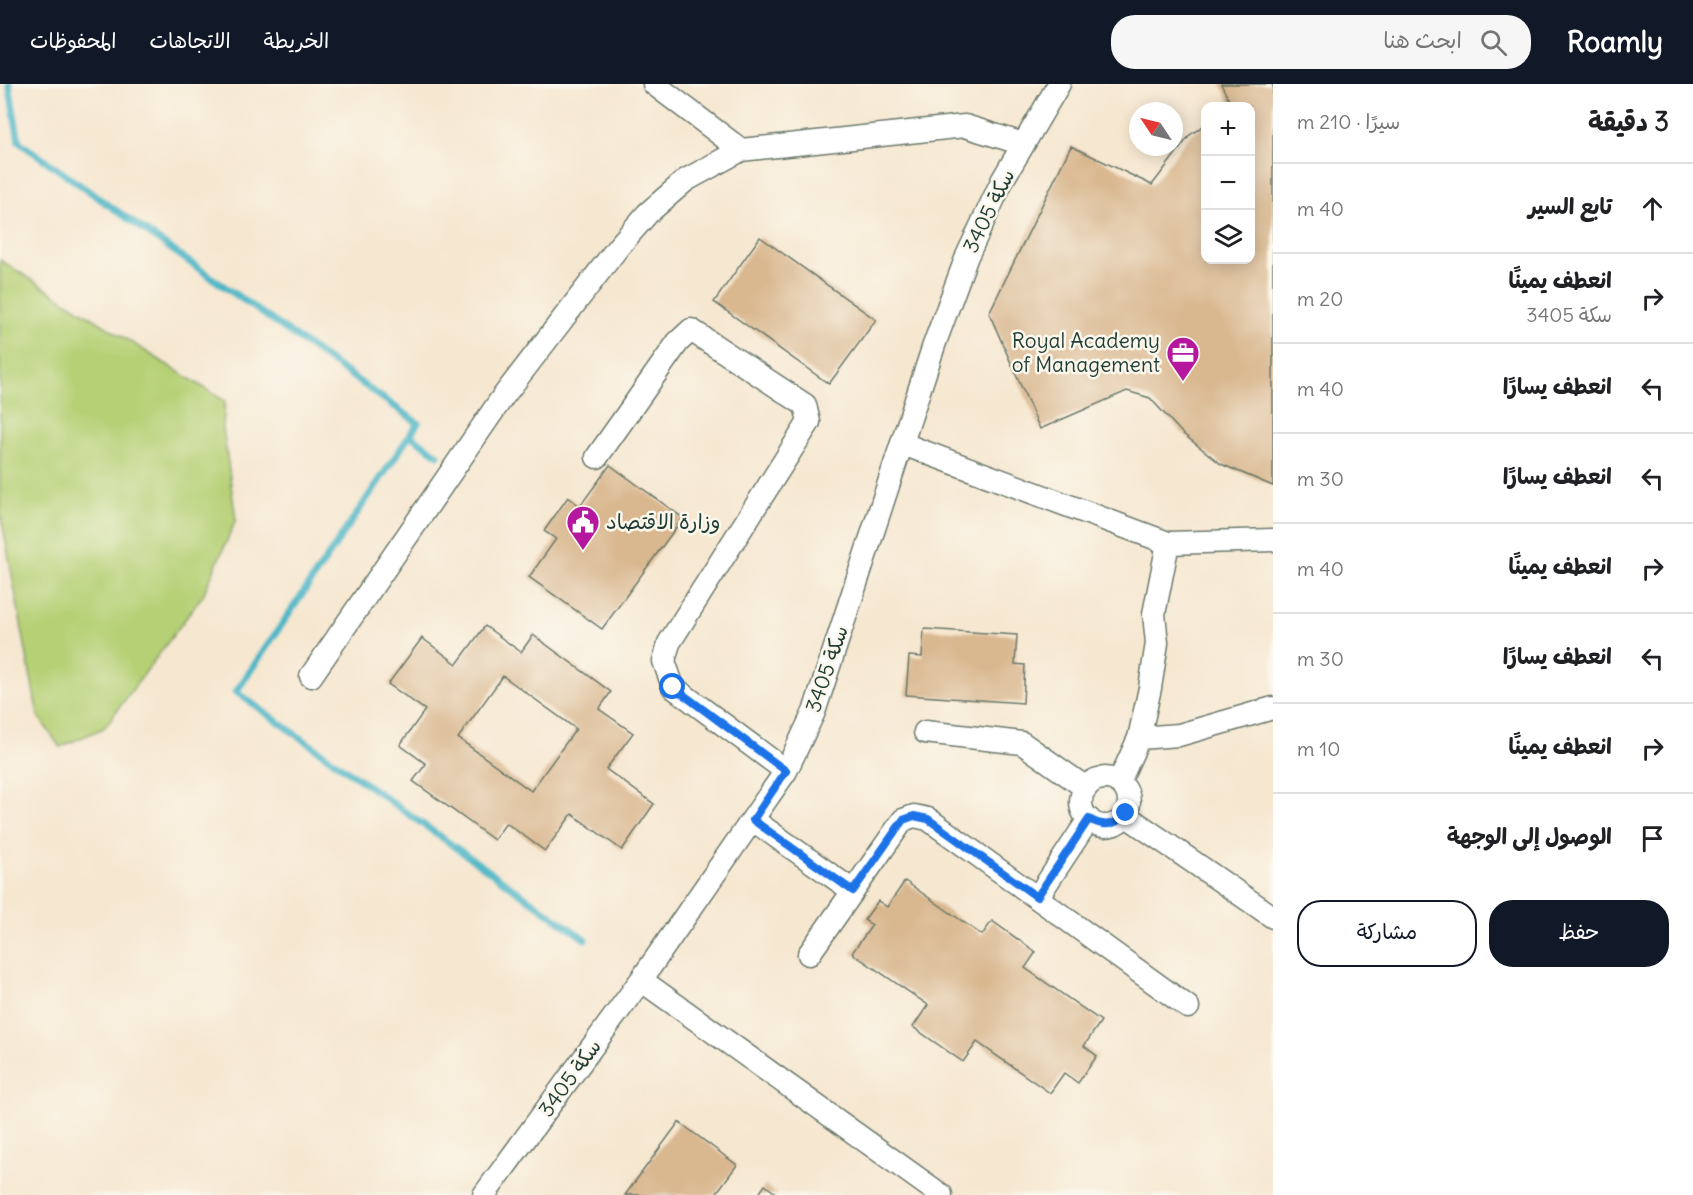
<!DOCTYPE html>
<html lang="ar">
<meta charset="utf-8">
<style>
:root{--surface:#fff;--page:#f6f6f6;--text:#202124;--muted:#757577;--line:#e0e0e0;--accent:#111827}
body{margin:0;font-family:Delius,"Playpen Sans Arabic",sans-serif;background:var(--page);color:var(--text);direction:rtl}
.controls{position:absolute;right:18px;top:18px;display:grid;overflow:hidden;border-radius:12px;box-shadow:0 3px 15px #0003}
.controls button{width:54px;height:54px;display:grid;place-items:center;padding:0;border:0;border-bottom:2px solid var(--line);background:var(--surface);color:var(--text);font:30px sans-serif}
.compass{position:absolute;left:1129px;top:18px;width:54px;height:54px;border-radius:50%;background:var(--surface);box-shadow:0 3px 15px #0003;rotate:305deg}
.stop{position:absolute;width:18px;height:18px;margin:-14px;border:4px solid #1a73e8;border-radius:50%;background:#fff}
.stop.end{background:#1a73e8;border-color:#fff;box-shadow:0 2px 6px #0008}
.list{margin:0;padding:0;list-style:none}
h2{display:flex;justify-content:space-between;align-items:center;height:78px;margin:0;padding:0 24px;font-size:26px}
h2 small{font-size:20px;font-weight:400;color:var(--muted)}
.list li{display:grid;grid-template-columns:39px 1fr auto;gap:18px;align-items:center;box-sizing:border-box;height:90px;padding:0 24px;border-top:2px solid var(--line)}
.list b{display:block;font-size:22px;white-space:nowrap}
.list p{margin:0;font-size:20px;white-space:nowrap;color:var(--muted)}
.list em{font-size:20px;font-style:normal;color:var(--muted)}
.actions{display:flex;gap:12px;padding:18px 24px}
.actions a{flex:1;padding:14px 0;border:2px solid var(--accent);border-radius:24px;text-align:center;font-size:21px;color:var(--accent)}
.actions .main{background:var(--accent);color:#fff}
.icon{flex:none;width:33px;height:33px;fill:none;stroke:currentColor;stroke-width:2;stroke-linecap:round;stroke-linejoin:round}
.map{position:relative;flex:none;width:1273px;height:1111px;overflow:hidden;direction:ltr}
header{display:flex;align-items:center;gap:36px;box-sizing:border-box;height:84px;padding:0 30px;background:var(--accent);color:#fff}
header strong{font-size:28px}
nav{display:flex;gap:33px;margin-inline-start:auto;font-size:21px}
.search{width:420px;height:54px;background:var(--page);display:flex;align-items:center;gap:15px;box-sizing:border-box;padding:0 21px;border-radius:24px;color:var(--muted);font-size:22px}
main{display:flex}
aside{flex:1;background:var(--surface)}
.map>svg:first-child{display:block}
.green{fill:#b5d075;stroke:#6a8654;stroke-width:1.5}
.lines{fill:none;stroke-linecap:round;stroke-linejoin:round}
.stream{stroke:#4ab5c6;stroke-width:7}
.building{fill:#d9b78f;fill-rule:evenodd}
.minor-casing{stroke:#6a786b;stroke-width:25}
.minor{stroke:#fff;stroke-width:22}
.route{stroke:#1a73e8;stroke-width:8}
.labels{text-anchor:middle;stroke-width:5;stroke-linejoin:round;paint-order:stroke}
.street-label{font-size:21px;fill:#1f3d34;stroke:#fbf7ec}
.poi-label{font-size:21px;fill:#1f3d34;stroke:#fbf7ec;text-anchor:end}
</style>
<header>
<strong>Roamly</strong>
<div class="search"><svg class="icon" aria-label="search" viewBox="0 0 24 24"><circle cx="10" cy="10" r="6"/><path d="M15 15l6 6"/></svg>ابحث هنا</div>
<nav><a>الخريطة</a><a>الاتجاهات</a><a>المحفوظات</a></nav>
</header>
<main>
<aside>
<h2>3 دقيقة<small>سيرًا · 210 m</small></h2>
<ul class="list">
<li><svg class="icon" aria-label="ahead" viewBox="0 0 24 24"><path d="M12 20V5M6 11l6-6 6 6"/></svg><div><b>تابع السير</b></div><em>40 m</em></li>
<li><svg class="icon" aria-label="right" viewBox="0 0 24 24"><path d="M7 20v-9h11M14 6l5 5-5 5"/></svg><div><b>انعطف يمينًا</b><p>سكة 3405</p></div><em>20 m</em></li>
<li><svg class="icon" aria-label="left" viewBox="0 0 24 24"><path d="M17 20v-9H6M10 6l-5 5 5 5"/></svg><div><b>انعطف يسارًا</b></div><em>40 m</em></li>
<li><svg class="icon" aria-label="left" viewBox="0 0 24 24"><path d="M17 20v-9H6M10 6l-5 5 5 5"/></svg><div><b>انعطف يسارًا</b></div><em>30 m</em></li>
<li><svg class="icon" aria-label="right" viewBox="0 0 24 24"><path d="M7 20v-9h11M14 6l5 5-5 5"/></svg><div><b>انعطف يمينًا</b></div><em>40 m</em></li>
<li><svg class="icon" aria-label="left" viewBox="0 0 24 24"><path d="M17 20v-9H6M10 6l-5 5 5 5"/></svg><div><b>انعطف يسارًا</b></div><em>30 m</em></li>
<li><svg class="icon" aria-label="right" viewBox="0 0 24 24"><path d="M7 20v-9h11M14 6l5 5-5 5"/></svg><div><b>انعطف يمينًا</b></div><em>10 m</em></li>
<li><svg class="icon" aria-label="arrive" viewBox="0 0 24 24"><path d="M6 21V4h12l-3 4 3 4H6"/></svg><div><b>الوصول إلى الوجهة</b></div></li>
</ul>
<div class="actions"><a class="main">حفظ</a><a>مشاركة</a></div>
</aside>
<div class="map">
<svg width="1273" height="1111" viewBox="0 0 1273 1111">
<rect width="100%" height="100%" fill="#fbf7ec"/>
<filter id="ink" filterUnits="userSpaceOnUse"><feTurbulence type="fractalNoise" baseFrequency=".0167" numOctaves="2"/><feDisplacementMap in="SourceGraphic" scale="12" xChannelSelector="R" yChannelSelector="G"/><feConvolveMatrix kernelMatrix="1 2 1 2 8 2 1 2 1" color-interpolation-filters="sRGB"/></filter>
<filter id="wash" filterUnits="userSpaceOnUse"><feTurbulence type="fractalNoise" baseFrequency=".008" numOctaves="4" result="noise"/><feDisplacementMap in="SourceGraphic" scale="24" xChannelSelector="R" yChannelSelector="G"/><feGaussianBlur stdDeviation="1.35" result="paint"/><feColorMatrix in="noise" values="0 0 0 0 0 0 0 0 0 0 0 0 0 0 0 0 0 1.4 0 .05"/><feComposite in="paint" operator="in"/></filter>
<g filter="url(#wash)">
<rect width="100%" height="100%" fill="#f6e7d0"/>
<!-- green -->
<path class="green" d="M0,176L225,317L223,344L236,436L203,511L104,644L60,663L38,632L0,426Z"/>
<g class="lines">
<!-- stream -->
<path class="stream" d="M9,0L19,58L418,339L410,351L438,371
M410,351L236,608L585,855"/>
</g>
<g id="blocks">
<!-- building -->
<path class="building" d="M1221,0H1273V402L1221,380L1182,349L1150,314L1127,307L1040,345L989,229L1071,62L1152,101L1190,51L1206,40V176H1250V22H1232Z
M760,153L876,236L829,300L714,218Z
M610,381L683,434L602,545L529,493L556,455L544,447L568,413L580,422Z
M485,542L521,568L533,551L611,608L599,625L633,649L606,685L654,720L622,766L572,730L545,767L506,739L494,756L413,697L426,680L400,661L425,626L388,600L422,554L457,580ZM503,592L576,645L531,707L458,654Z
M924,545L1017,551L1015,580L1025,581L1023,619L906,611L909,572L922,573Z
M905,797L982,851L992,837L1036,868L1025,884L1101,937L1084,962L1097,972L1078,999L1064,989L1050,1009L977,958L963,978L913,943L928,921L852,869L872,841L864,836L878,817L887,823Z
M679,1038L737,1081L715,1111H625Z
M765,1101L778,1111H758Z"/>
</g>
</g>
<g filter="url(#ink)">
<use href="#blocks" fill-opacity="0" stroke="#6a786b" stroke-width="1.5"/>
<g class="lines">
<defs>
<path id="minor" d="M654,0L741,66L965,42L1023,60
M903,360L1168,459L1273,456
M597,373L678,258L691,246L805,321L809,338L669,559L664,577L673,603L786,687
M311,592L502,314L619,162L648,129L686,96L741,66
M925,648L1022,659L1086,704
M1139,654L1179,651L1273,624
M1081 718a24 24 0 1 1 48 0a24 24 0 1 1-48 0Z
M1119,698L1139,654L1150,604L1157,559L1154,530L1168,459
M1125,731L1273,833
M753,736L853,807
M1037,814L1089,735
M809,870L903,736L914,732L928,735L1188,923
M641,896L941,1111
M484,1111L641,896L786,687L814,628L934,261L967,172L1003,95L1059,0"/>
</defs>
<!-- minor casing -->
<use href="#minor" class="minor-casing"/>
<!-- minor -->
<use href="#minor" class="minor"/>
</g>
</g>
<g class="lines" filter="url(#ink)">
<!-- route -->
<path class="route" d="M673,603L786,687L753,736L853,807L903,736L914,732L928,735L1037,813L1089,735C1103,743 1115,743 1126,729"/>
</g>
<!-- icons -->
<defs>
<symbol id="office-pin" viewBox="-11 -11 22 30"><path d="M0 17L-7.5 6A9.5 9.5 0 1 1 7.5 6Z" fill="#b5179e" stroke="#fbf7ec"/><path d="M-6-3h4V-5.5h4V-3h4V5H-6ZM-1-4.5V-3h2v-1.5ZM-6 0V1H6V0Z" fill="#fff"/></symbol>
<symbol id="civic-pin" viewBox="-11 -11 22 30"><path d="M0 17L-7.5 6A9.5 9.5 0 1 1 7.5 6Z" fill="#b5179e" stroke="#fbf7ec"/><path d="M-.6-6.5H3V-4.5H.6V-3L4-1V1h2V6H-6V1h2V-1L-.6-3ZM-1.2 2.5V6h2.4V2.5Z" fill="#fff"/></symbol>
</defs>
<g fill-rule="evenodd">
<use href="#office-pin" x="1164" y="250" width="38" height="52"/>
<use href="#civic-pin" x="564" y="419" width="38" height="52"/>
</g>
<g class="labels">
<!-- street labels -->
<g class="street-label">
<text transform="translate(989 127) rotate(-64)" y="7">سكة 3405</text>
<text transform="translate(827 585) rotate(-71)" y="7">سكة 3405</text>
<text transform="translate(570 994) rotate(-54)" y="7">سكة 3405</text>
</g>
<!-- poi labels -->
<g class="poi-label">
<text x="1160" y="264">Royal Academy<tspan x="1160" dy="24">of Management</tspan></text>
<text x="606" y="445" text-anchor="start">وزارة الاقتصاد</text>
</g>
</g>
</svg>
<div class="controls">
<button>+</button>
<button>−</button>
<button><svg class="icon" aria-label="layers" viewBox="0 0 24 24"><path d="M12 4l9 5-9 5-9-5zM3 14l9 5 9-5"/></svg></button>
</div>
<svg class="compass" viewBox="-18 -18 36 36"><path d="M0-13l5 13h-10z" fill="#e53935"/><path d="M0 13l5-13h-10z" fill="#757577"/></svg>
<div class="stop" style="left:673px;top:603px"></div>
<div class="stop end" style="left:1126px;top:729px"></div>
</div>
</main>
